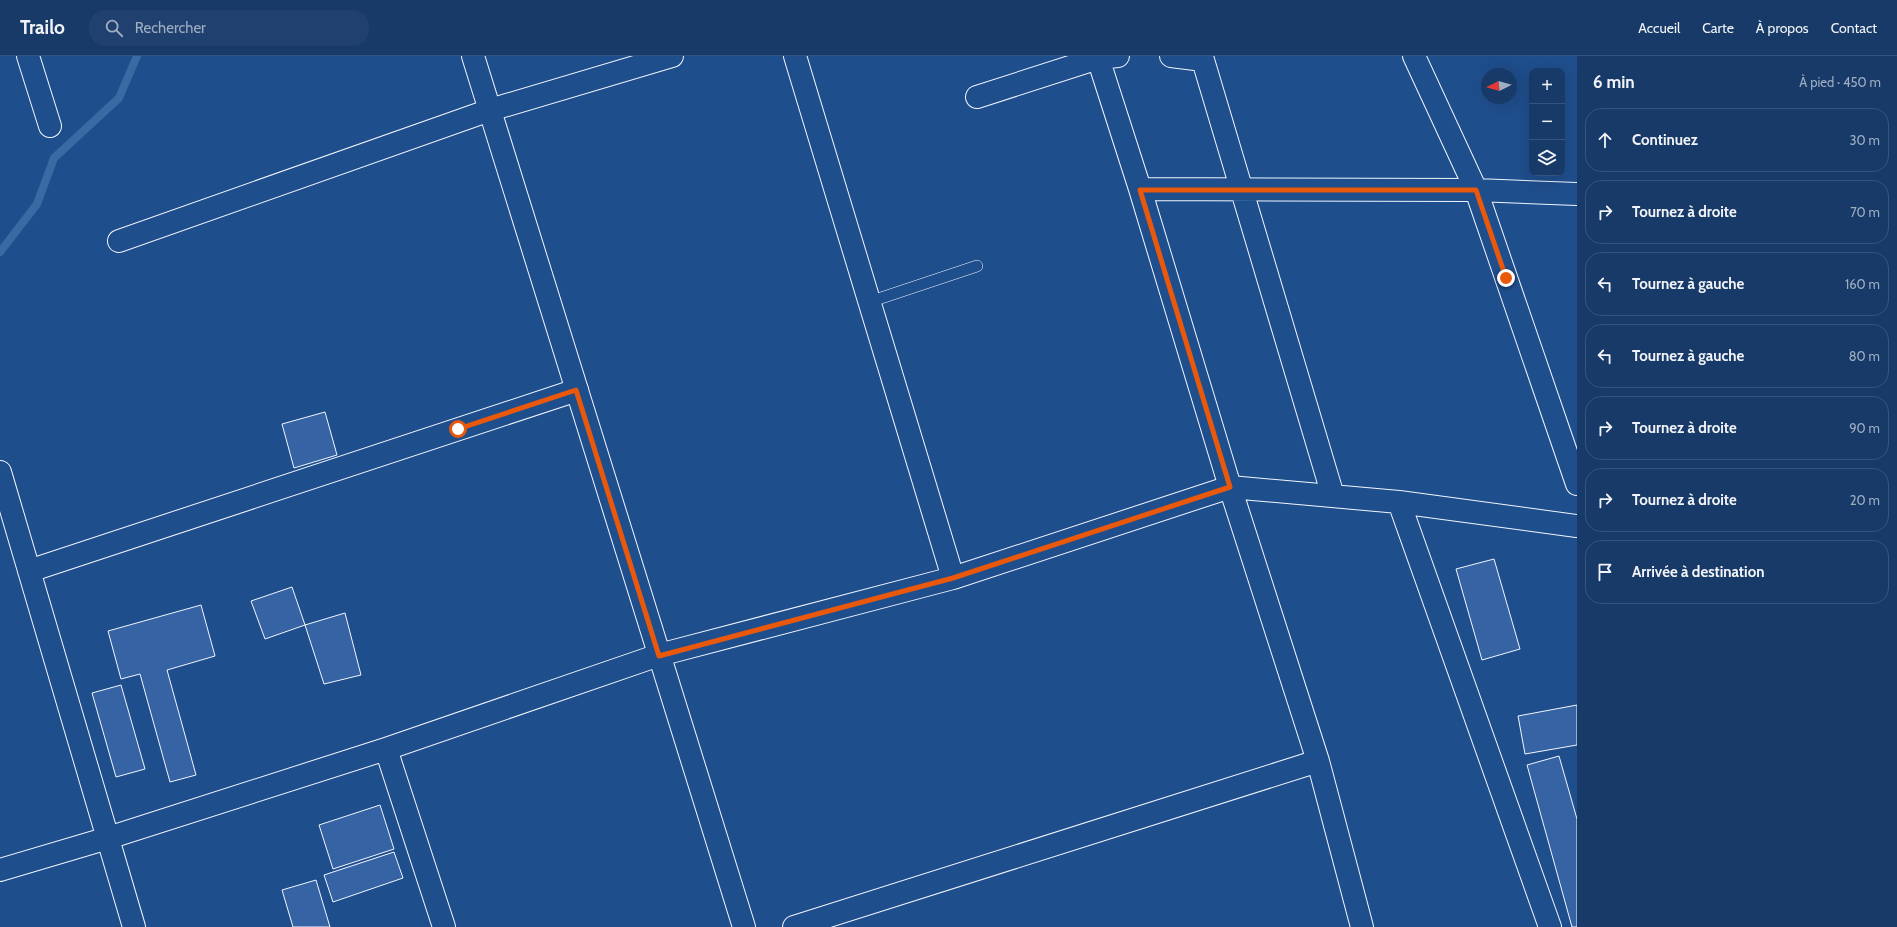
<!DOCTYPE html>
<html lang="fr">
<meta charset="utf-8">
<style>
:root{--surface:#173a69;--page:#20416f;--text:#f1f3f6;--muted:#9eadc0;--line:#36547d}
body{margin:0;font-family:Cabin,sans-serif;background:var(--page);color:var(--text)}
.controls{position:absolute;right:12px;top:12px;display:grid;overflow:hidden;border-radius:8px;box-shadow:0 4px 16px #0002}
.controls button{width:36px;height:36px;display:grid;place-items:center;padding:0;border:0;border-bottom:1px solid var(--line);background:var(--surface);color:var(--text);font:20px sans-serif}
.compass{position:absolute;left:1481px;top:12px;width:36px;height:36px;border-radius:50%;background:var(--surface);box-shadow:0 4px 16px #0002;rotate:264deg}
.stop{position:absolute;width:12px;height:12px;margin:-9px;border:3px solid #ea580c;border-radius:50%;background:#fff}
.stop.end{background:#ea580c;border-color:#fff;box-shadow:0 1px 4px #0008}
.list{margin:0;padding:0;list-style:none}
h2{display:flex;justify-content:space-between;align-items:center;height:52px;margin:0;padding:0 16px;font-size:17px}
h2 small{font-size:13px;font-weight:400;color:var(--muted)}
.list li{display:grid;grid-template-columns:26px 1fr auto;gap:12px;align-items:center;box-sizing:border-box;height:64px;margin:0 8px 8px;padding:0 8px;border:1px solid var(--line);border-radius:16px}
.list b{display:block;font-size:15px;white-space:nowrap}
.list em{font-size:13px;font-style:normal;color:var(--muted)}
.icon{flex:none;width:22px;height:22px;fill:none;stroke:currentColor;stroke-width:2;stroke-linecap:round;stroke-linejoin:round}
.map{position:relative;flex:none;width:1577px;height:871px;overflow:hidden}
header{display:flex;align-items:center;gap:24px;box-sizing:border-box;height:56px;padding:0 20px;background:var(--surface);border-bottom:1px solid var(--line)}
header strong{font-size:19px}
nav{display:flex;gap:22px;margin-inline-start:auto;font-size:14px}
.search{width:280px;height:36px;background:var(--page);display:flex;align-items:center;gap:10px;box-sizing:border-box;padding:0 14px;border-radius:16px;color:var(--muted);font-size:15px}
main{display:flex}
aside{flex:1;background:var(--surface)}
.map>svg:first-child{display:block}
.lines{fill:none;stroke-linecap:round;stroke-linejoin:round}
.stream{stroke:#3b69a3;stroke-width:8}
.building{fill:#3563a3;stroke:#f2f6ff}
.service-casing{stroke:#f2f6ff;stroke-width:12}
.minor-casing{stroke:#f2f6ff;stroke-width:24}
.tertiary-casing{stroke:#f2f6ff;stroke-width:24}
.service{stroke:#1f4e8c;stroke-width:11}
.minor{stroke:#1f4e8c;stroke-width:22}
.tertiary{stroke:#1f4e8c;stroke-width:22}
.route{stroke:#ea580c;stroke-width:5}
</style>
<header>
<strong>Trailo</strong>
<div class="search"><svg class="icon" aria-label="search" viewBox="0 0 24 24"><circle cx="10" cy="10" r="6"/><path d="M15 15l6 6"/></svg>Rechercher</div>
<nav><a>Accueil</a><a>Carte</a><a>À propos</a><a>Contact</a></nav>
</header>
<main>
<div class="map">
<svg width="1577" height="871" viewBox="0 0 1577 871">
<rect width="100%" height="100%" fill="#1f4e8c"/>
<g class="lines">
<!-- stream -->
<path class="stream" d="M0,196L37,148L54,102L119,42L137,0"/>
</g>
<!-- building -->
<path class="building" d="M325,356L337,399L294,412L282,368Z
M1494,503L1520,593L1482,604L1456,513Z
M292,531L305,569L265,583L251,545Z
M201,549L215,600L167,614L196,719L170,726L140,618L121,623L108,575Z
M345,557L361,619L324,628L305,569Z
M121,629L145,713L116,721L92,637Z
M1577,649V689L1525,698L1518,660Z
M1559,700L1577,763V871H1572L1527,709Z
M380,749L394,793L333,813L319,769Z
M394,796L403,822L333,846L324,819Z
M316,824L330,871H293L282,834Z"/>
<g class="lines">
<defs>
<path id="service" d="M869,246L977,210"/>
<path id="minor" d="M28,0L50,70
M795,0L953,522
M1171,0L1203,4L1333,440
M1414,0L1476,134L1577,428
M1098,2L1140,133L1230,431L1318,705L1362,871
M977,41L1098,2L1118,0
M1140,133L1476,134L1577,138
M119,185L490,54L672,0
M0,416L134,871
M1399,446L1550,871
M29,515L577,334
M386,693L444,871
M0,814L108,782L386,693L659,599L953,522L1230,431L1399,446L1577,470
M794,871L1318,705"/>
<path id="tertiary" d="M473,0L744,871"/>
</defs>
<!-- service casing -->
<use href="#service" class="service-casing"/>
<!-- minor casing -->
<use href="#minor" class="minor-casing"/>
<!-- tertiary casing -->
<use href="#tertiary" class="tertiary-casing"/>
<!-- service -->
<use href="#service" class="service"/>
<!-- minor -->
<use href="#minor" class="minor"/>
<!-- tertiary -->
<use href="#tertiary" class="tertiary"/>
</g>
<g class="lines">
<!-- route -->
<path class="route" d="M458,373L576,334L659,600L953,522L1230,431L1140,134H1476L1506,222"/>
</g>
</svg>
<div class="controls">
<button>+</button>
<button>−</button>
<button><svg class="icon" aria-label="layers" viewBox="0 0 24 24"><path d="M12 4l9 5-9 5-9-5zM3 14l9 5 9-5"/></svg></button>
</div>
<svg class="compass" viewBox="-18 -18 36 36"><path d="M0-13l5 13h-10z" fill="#e53935"/><path d="M0 13l5-13h-10z" fill="#9eadc0"/></svg>
<div class="stop" style="left:458px;top:373px"></div>
<div class="stop end" style="left:1506px;top:222px"></div>
</div>
<aside>
<h2>6 min<small>À pied · 450 m</small></h2>
<ul class="list">
<li><svg class="icon" aria-label="ahead" viewBox="0 0 24 24"><path d="M12 20V5M6 11l6-6 6 6"/></svg><div><b>Continuez</b></div><em>30 m</em></li>
<li><svg class="icon" aria-label="right" viewBox="0 0 24 24"><path d="M7 20v-9h11M14 6l5 5-5 5"/></svg><div><b>Tournez à droite</b></div><em>70 m</em></li>
<li><svg class="icon" aria-label="left" viewBox="0 0 24 24"><path d="M17 20v-9H6M10 6l-5 5 5 5"/></svg><div><b>Tournez à gauche</b></div><em>160 m</em></li>
<li><svg class="icon" aria-label="left" viewBox="0 0 24 24"><path d="M17 20v-9H6M10 6l-5 5 5 5"/></svg><div><b>Tournez à gauche</b></div><em>80 m</em></li>
<li><svg class="icon" aria-label="right" viewBox="0 0 24 24"><path d="M7 20v-9h11M14 6l5 5-5 5"/></svg><div><b>Tournez à droite</b></div><em>90 m</em></li>
<li><svg class="icon" aria-label="right" viewBox="0 0 24 24"><path d="M7 20v-9h11M14 6l5 5-5 5"/></svg><div><b>Tournez à droite</b></div><em>20 m</em></li>
<li><svg class="icon" aria-label="arrive" viewBox="0 0 24 24"><path d="M6 21V4h12l-3 4 3 4H6"/></svg><div><b>Arrivée à destination</b></div></li>
</ul>
</aside>
</main>
